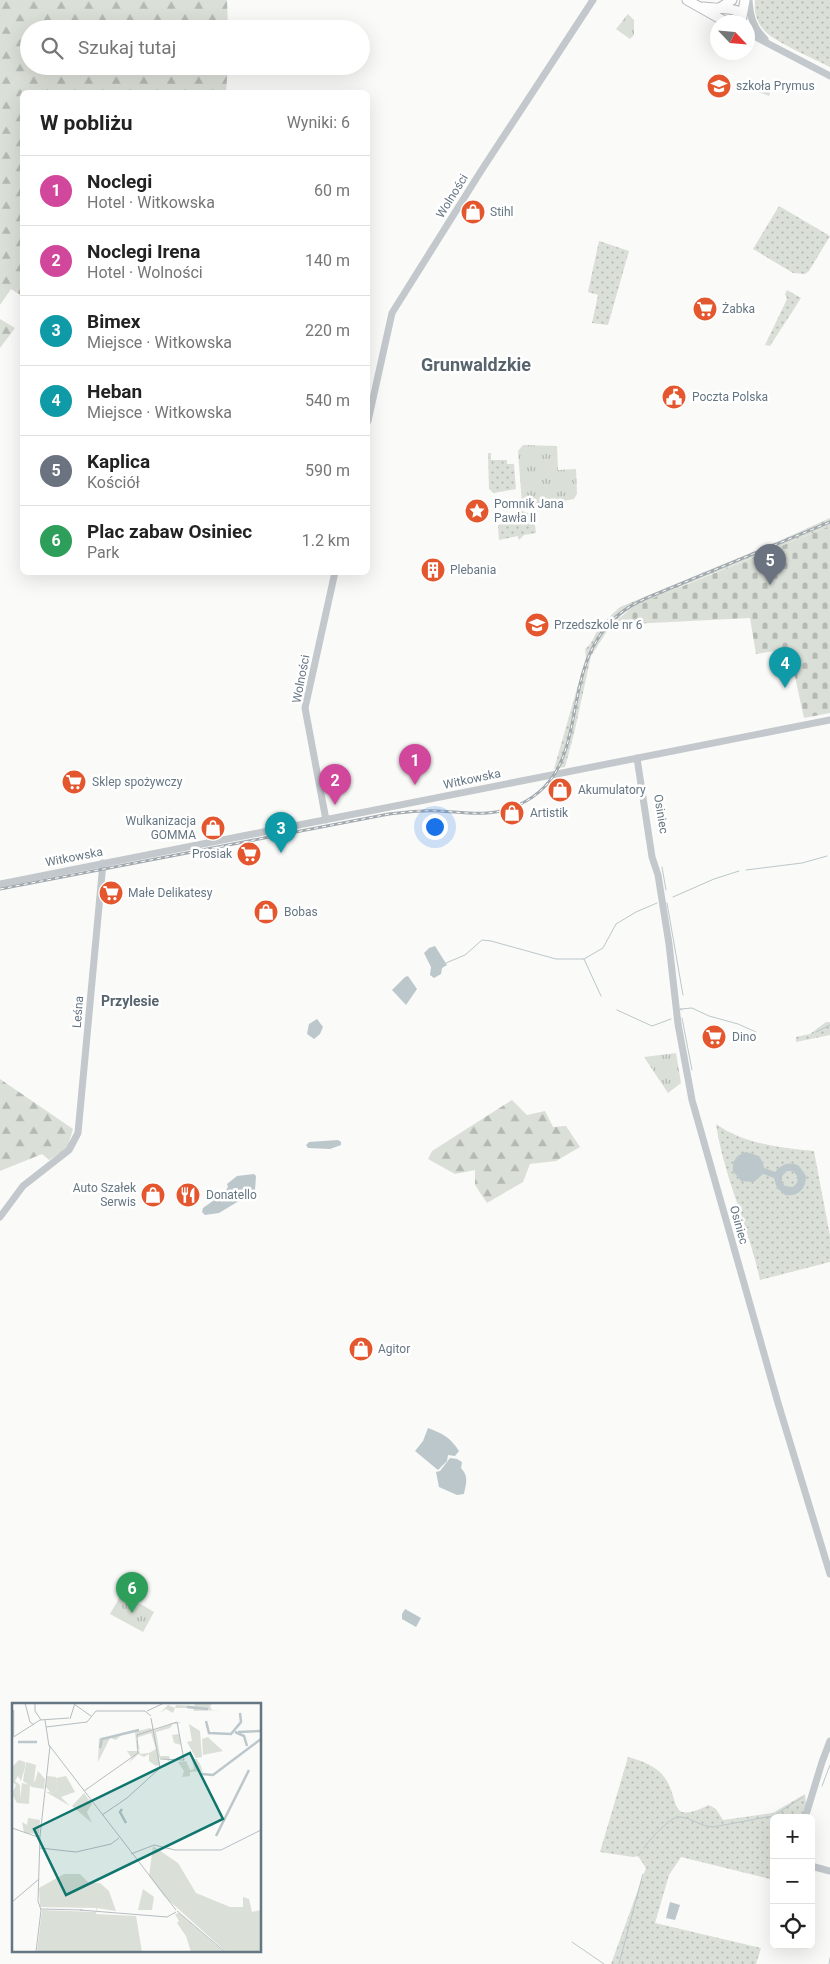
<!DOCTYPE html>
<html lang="pl">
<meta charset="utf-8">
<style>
:root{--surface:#fff;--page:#f6f6f6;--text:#222;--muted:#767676;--line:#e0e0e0;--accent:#e4572e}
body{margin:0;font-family:Roboto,sans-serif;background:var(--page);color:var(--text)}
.controls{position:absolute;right:15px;bottom:15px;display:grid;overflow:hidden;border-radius:8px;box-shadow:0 5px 20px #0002}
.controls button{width:45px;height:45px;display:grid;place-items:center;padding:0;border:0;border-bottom:1px solid var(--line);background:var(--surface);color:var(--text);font:25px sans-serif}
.compass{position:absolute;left:710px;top:15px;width:45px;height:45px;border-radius:50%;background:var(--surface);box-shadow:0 5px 20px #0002;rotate:116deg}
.you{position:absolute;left:434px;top:826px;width:18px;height:18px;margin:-12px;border:4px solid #fff;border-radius:50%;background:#1a73e8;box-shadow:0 0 0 8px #1a73e833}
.badge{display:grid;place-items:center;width:32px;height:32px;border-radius:50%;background:var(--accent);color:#fff;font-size:16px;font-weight:700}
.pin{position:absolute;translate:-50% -41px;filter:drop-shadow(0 1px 2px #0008)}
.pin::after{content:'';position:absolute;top:26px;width:18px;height:15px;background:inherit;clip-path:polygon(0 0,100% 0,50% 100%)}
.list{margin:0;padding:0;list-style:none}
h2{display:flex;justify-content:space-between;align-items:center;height:65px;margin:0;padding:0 20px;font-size:21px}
h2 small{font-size:16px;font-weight:400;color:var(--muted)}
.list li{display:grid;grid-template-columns:32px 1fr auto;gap:15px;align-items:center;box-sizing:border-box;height:70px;padding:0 20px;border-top:1px solid var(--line)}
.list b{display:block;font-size:19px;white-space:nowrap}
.list p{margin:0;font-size:16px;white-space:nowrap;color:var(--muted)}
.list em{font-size:16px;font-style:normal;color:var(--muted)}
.icon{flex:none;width:28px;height:28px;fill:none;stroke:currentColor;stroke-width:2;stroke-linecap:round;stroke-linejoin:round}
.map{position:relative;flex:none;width:830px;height:1964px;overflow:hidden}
.search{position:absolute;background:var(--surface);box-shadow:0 5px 20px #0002;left:20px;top:20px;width:350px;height:55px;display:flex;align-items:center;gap:12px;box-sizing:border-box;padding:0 18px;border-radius:28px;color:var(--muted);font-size:19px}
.panel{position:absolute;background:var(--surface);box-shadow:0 5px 20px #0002;left:20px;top:90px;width:350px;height:485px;border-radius:8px}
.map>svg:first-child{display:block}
.grass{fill:url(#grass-dots)}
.forest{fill:url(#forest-firs)}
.cemetery{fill:url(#cemetery-stones)}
.park{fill:url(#park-tufts)}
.pitch{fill:#dadfd7}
.water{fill:#bbc7cb;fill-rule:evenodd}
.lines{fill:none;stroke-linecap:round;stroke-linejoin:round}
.stream{stroke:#bbc7cb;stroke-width:1}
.primary-casing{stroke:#b5babe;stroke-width:11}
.tertiary{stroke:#c3c8cc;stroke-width:7}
.primary{stroke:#fff;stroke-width:9}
.rail-casing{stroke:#a2aab0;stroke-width:3}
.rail{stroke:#fff;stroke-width:1;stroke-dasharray:4;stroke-linecap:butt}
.labels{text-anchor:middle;stroke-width:5;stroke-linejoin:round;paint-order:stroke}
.poi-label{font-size:12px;fill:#657683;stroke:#fff;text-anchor:start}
.street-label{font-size:12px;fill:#657683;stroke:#fff}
.neighbourhood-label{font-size:14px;font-weight:bold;fill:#57646e;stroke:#fff}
.district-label{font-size:18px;font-weight:bold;fill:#57646e;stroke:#fff}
.inset-river{fill:none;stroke:#bbc7cb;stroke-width:2.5}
.inset-road{fill:none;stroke:#b5bdc2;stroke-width:1}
.view{fill:#0f766e;fill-opacity:0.15;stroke:#0f766e;stroke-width:2.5}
.inset-edge{fill:none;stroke:#657683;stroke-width:2.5}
</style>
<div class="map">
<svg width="830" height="1964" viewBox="0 0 830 1964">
<defs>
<pattern id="grass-dots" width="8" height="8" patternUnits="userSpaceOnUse" patternTransform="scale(1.25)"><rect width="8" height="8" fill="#dadfd7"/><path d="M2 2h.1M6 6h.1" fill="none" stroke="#b4b9b4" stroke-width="1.8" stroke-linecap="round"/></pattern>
<pattern id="forest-firs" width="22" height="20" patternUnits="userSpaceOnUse" patternTransform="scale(1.25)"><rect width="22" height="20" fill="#dadfd7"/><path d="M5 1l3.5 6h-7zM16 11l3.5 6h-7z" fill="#b4b9b4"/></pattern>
<pattern id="cemetery-stones" width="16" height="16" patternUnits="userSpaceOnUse" patternTransform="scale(1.25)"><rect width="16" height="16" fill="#dadfd7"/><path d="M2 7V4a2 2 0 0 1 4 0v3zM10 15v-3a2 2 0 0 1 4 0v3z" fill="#b4b9b4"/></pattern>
<pattern id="park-tufts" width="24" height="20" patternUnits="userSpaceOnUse" patternTransform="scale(1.25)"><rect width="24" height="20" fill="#dadfd7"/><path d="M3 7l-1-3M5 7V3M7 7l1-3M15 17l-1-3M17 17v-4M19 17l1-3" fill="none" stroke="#b4b9b4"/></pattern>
</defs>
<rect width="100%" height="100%" fill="#fafaf8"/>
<!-- grass -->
<path class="grass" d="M755,0H830V67C815,59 772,41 764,30C756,21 754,11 755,0Z
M779,206L830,236L809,271L805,274L793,273L753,249Z
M599,241L629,251L608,325L592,323L598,295L588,292Z
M787,290L801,298L770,346L765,345L787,299L785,294Z
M488,453H491V460H507V464H514L516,489L494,493L489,489Z
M517,509L527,513L538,511L534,518L536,533L524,535L519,540L518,536L499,540L498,525L519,521Z
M830,518V526L684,585L625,612L611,625L591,656L574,734L565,767L554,769L586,657L585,649C593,643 594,635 599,628C605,620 613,614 620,607L779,541Z
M826,1022H830V1035L796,1042V1037L810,1034Z
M716,1124C744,1144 781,1148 814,1151L830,1236V1262L760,1280C749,1227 724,1178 716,1124Z
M628,1757C642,1761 657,1766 665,1778C681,1801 667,1825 709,1805L716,1809L723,1820L773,1813L805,1794L806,1803L802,1818H774V1880L681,1857L669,1875L655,1923L761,1948L756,1964H611L646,1868L638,1856L633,1857L600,1852Z"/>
<!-- forest -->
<path class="forest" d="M0,0H227L228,29H29V66H228L226,92H22V296L11,289L0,305Z
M0,319L15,328L0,348Z
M0,1079L73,1129L67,1149L49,1160L42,1154L0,1171Z
M512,1100L527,1115L545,1111L553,1127L566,1126L580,1147L556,1161L530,1164L523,1182L487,1203L475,1185V1170L455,1174L428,1159L432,1151Z"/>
<!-- cemetery -->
<path class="cemetery" d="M830,526V713L804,718L789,649L756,654L750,618L611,625L634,606Z"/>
<!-- park -->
<path class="park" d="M628,14L634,20V35L630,39L616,29Z
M523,445L557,446L558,470L576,469L577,494L574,499L530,507L524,506L522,504L518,451Z
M676,1053L681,1083L668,1093L644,1057Z
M122,1593L154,1612L143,1632L110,1614Z"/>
<!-- pitch -->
<path class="pitch" d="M758,81L772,87L769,96L754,90Z"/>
<!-- water -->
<path class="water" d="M435,946L447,965L442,968L441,974L434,978L430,975L431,967L424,953L429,948Z
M408,976L417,989L406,1005L392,990L405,977Z
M317,1019L323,1027L320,1034L314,1039L307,1034L309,1024Z
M338,1140L341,1142V1145L330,1149L308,1148L306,1145L309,1142Z
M746,1152L759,1156L763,1163L764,1168L775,1172C782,1164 789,1161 799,1166L806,1176C806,1189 798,1197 785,1195L777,1188L774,1178L763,1174L754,1182L741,1181L733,1171C732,1161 737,1154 746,1152ZM787,1171H793L798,1177L797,1183L793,1187L785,1186L782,1182V1176Z
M254,1174L256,1176L255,1190L252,1193L219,1213L205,1215L202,1212L203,1208L224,1193L228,1187L227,1184L237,1176Z
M428,1428C442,1433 451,1438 459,1451L455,1456L448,1455L447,1461L438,1470L415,1451L423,1441Z
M450,1458L457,1459L462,1462L461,1468C469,1477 466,1483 464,1494L457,1495L439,1487L436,1472L440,1471Z
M405,1609L421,1618L416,1627L402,1619V1614Z
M670,1902L680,1905L675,1920L666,1918Z"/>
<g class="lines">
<!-- stream -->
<path class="stream" d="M662,867L666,890
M746,870L802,863L827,856
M673,897L714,879L739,871
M667,903L683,995
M584,959L603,948L616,924L636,912L657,903
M446,963L465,955L482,940L491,941L556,959H584L601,996
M617,1010L652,1026L671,1019
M682,1010L680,1009L692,1008L709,1016L738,1024L756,1032
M682,1018L692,1070
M816,1032L830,1025
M822,1786L830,1765
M644,1848C648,1841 671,1816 679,1817C690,1817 699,1826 713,1827L773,1816L803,1797
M638,1856L641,1852
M572,1942L604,1964
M619,1964L643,1874
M829,1964L830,1958"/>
<defs>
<path id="primary" d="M687,0L726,22
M703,7C713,9 736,7 742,14
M718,9L732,0
M741,22L745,0"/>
</defs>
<!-- primary casing -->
<use href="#primary" class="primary-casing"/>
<!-- tertiary -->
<path class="tertiary" d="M749,0C750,16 753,28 765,39
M748,33L830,76
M368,421L392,313L481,171L593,0
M637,758L652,857L658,875L669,944L678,1024L692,1100L778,1403L830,1574
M326,820L305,708L335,572
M0,884L830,720
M0,1217L23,1186L69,1150L78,1133L103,863
M805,1818L822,1762L830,1741
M811,1866L830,1871"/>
<!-- primary -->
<use href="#primary" class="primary"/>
<defs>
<path id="rail" d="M0,889L389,814C406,812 422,810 439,811C462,812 488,817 511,808C588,780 562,696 597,640C609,619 627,606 649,597L830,522"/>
</defs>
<!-- rail casing -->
<use href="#rail" class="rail-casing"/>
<!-- rail -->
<use href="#rail" class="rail"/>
</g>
<!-- icons -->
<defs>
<symbol id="school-disc" viewBox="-11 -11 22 22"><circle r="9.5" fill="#e4572e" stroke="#fff"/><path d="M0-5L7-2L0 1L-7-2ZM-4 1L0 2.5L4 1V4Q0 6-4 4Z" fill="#fff"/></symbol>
<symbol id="shop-disc" viewBox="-11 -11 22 22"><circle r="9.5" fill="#e4572e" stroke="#fff"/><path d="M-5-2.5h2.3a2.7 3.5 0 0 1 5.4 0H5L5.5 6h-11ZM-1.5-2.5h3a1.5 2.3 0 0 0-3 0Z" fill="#fff"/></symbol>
<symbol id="supermarket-disc" viewBox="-11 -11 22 22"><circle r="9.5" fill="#e4572e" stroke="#fff"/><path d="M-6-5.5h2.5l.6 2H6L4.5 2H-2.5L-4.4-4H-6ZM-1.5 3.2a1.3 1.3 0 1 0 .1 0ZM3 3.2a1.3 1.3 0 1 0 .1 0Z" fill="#fff"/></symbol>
<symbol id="civic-disc" viewBox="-11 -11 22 22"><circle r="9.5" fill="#e4572e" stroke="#fff"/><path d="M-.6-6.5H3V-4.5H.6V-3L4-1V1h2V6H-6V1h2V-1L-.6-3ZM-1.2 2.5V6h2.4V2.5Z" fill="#fff"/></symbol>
<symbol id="sight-disc" viewBox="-11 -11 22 22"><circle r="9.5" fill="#e4572e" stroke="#fff"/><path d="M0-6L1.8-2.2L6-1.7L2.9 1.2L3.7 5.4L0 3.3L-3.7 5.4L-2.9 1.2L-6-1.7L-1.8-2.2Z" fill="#fff"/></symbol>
<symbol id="building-disc" viewBox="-11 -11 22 22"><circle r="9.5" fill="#e4572e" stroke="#fff"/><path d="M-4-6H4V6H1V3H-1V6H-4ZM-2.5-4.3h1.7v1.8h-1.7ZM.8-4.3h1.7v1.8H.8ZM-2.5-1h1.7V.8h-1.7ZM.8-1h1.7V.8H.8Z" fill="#fff"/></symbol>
<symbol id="restaurant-disc" viewBox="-11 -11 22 22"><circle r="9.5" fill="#e4572e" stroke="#fff"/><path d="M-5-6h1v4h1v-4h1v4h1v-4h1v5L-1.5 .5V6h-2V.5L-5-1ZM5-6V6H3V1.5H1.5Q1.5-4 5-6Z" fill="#fff"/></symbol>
</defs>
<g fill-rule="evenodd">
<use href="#school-disc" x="705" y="72" width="28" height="28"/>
<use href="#shop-disc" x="459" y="198" width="28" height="28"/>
<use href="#supermarket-disc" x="691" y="295" width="28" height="28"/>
<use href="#civic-disc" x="660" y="383" width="28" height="28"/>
<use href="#sight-disc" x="463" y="497" width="28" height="28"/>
<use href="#building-disc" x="419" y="556" width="28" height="28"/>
<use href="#school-disc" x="523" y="611" width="28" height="28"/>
<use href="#supermarket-disc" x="60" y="768" width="28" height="28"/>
<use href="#shop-disc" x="546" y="776" width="28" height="28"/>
<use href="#shop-disc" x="498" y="799" width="28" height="28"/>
<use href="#shop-disc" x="199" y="814" width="28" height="28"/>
<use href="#supermarket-disc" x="235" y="840" width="28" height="28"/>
<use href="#supermarket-disc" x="97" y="879" width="28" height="28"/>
<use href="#shop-disc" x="252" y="898" width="28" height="28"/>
<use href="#supermarket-disc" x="700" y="1023" width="28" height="28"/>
<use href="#shop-disc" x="139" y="1181" width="28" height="28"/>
<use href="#restaurant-disc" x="174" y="1181" width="28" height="28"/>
<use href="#shop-disc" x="347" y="1335" width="28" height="28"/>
</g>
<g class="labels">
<!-- poi labels -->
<g class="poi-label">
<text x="736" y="90">szkoła Prymus</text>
<text x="490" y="216">Stihl</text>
<text x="722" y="313">Żabka</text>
<text x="692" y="401">Poczta Polska</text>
<text x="494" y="508">Pomnik Jana<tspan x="494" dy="14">Pawła II</tspan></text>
<text x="450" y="574">Plebania</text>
<text x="554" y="629">Przedszkole nr 6</text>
<text x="92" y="786">Sklep spożywczy</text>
<text x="578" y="794">Akumulatory</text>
<text x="530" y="817">Artistik</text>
<text x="196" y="825" text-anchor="end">Wulkanizacja<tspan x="196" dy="14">GOMMA</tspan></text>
<text x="232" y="858" text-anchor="end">Prosiak</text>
<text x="128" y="897">Małe Delikatesy</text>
<text x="284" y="916">Bobas</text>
<text x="732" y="1041">Dino</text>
<text x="136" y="1192" text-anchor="end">Auto Szałek<tspan x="136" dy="14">Serwis</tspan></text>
<text x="206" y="1199">Donatello</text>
<text x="378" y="1353">Agitor</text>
</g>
<!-- street labels -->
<g class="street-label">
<text transform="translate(452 196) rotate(-58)" y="4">Wolności</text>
<text transform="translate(301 679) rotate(-79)" y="4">Wolności</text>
<text transform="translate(472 779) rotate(-12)" y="4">Witkowska</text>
<text transform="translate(661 814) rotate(81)" y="4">Osiniec</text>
<text transform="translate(74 857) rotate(-11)" y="4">Witkowska</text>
<text transform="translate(78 1012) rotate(-86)" y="4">Leśna</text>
<text transform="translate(739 1225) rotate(74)" y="4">Osiniec</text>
</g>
<!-- neighbourhood labels -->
<g class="neighbourhood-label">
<text x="130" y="1006">Przylesie</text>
</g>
<!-- district labels -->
<g class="district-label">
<text x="476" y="371">Grunwaldzkie</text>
</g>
</g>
<!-- overview -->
<g transform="translate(12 1703)">
<rect width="249" height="249" fill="#fafaf8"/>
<path d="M184,0H201L198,3L200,7H210L182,8L181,5H163L161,10L154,6L148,10L156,2L163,5L164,2L182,3ZM139,16L142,27L141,28L161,20L169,19L166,21L169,42L162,40L160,32L167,31L165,21H161L158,25L144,29L148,53H157L155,44L158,58L147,55L148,62L144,63L137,58V51L132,54L126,51L117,60L122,52L115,57L119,54L115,48H125L123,29L138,25L141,27ZM139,30L144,46L137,50L128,51L127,47L126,50V43L127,46H128L124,35ZM177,21L188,28L190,54L184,55L175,39L180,38ZM108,33L104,37L98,35L86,59L87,35ZM196,34L200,38L211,48L191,52L190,36ZM180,56H185L189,63L191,71L189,68L178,69V73L170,74L172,68L166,59L174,58L178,67L182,66ZM7,57L13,59V64L9,78L6,73L3,78L8,82V95L10,80L18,82L17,101L5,100L0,91L4,82L0,79V64ZM14,59L24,62L22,78L18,80L23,78L26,68L33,76L32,86L20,84L11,78ZM54,73L63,89L49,94L58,103L34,89H38L34,84L39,90L46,88L44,75ZM16,115L28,117L27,131L12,130L10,119L15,122Z" fill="#dadfd7" fill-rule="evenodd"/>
<path d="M141,143L166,160L184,190L218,204H231V194L237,196L240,209L249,207V249H214L152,193L137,173ZM52,171H68L77,180H88L97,188L104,208L85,205L84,211L124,213L130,249H25L30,207L84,209V205L28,204L27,185ZM167,210L212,249H179L174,233L165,220L167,218L163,211Z" fill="#dadfd7"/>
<path d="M131,186L142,194L140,207H126Z" fill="#dadfd7"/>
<path d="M72,90L80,101L75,109L80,120L60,103Z" fill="#dadfd7"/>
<path d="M35,73L44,74L46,88L39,90L34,84Z" fill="#dadfd7"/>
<path class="inset-river" d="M175,4L196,6M1,7V33M194,18L197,30L219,31L229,19L228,10M223,29L232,33L235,43M226,29L249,28M6,39H25M88,45L90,36L127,27M190,71L201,72L249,36M110,106L108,109L114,120M204,133L237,67"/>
<path class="inset-road" d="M13,0L18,19L22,22M23,0V8L29,17M62,1L79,13M135,8L152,0M58,16L63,0M33,17L37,43M34,24L75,19L84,8H133L139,13M0,35L28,17L57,15M37,42L164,207M72,88L126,50L125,32L165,19L172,57L148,56M90,112L115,95L148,65L139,15M0,125L26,134M24,133H28L26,198L29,207L24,249M28,133L38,43M28,145L64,149L99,141L107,135M119,151L142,142L163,147H209L249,127M0,199L27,176M29,206L71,207M68,207L155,214L164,209M165,208L213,249"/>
<path class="view" d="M178,50L211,116L54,192L22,126Z"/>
<rect width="249" height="249" class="inset-edge"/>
</g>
</svg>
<div class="controls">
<button>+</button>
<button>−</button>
<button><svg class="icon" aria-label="locate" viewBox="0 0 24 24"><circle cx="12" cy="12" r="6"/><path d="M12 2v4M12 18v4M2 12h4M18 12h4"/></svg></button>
</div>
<svg class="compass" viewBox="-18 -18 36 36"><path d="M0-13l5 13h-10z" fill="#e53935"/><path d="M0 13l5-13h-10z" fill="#767676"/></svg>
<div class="you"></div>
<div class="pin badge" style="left:415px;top:785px;background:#d1479c">1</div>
<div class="pin badge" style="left:335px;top:805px;background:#d1479c">2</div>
<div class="pin badge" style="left:281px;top:853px;background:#0f9aa8">3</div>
<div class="pin badge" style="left:785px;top:688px;background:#0f9aa8">4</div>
<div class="pin badge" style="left:770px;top:585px;background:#6b7280">5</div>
<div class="pin badge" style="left:132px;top:1613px;background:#2e9e5b">6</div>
<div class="search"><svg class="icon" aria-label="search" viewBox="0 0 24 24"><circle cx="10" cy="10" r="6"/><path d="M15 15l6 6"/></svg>Szukaj tutaj</div>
<section class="panel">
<h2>W pobliżu<small>Wyniki: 6</small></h2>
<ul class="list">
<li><span class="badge" style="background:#d1479c">1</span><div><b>Noclegi</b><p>Hotel · Witkowska</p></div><em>60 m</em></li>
<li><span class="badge" style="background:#d1479c">2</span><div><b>Noclegi Irena</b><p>Hotel · Wolności</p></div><em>140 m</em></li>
<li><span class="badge" style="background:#0f9aa8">3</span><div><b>Bimex</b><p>Miejsce · Witkowska</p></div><em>220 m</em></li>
<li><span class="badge" style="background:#0f9aa8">4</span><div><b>Heban</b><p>Miejsce · Witkowska</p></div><em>540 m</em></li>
<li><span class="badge" style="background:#6b7280">5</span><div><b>Kaplica</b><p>Kościół</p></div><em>590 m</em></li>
<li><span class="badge" style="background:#2e9e5b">6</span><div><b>Plac zabaw Osiniec</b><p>Park</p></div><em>1.2 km</em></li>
</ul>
</section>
</div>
